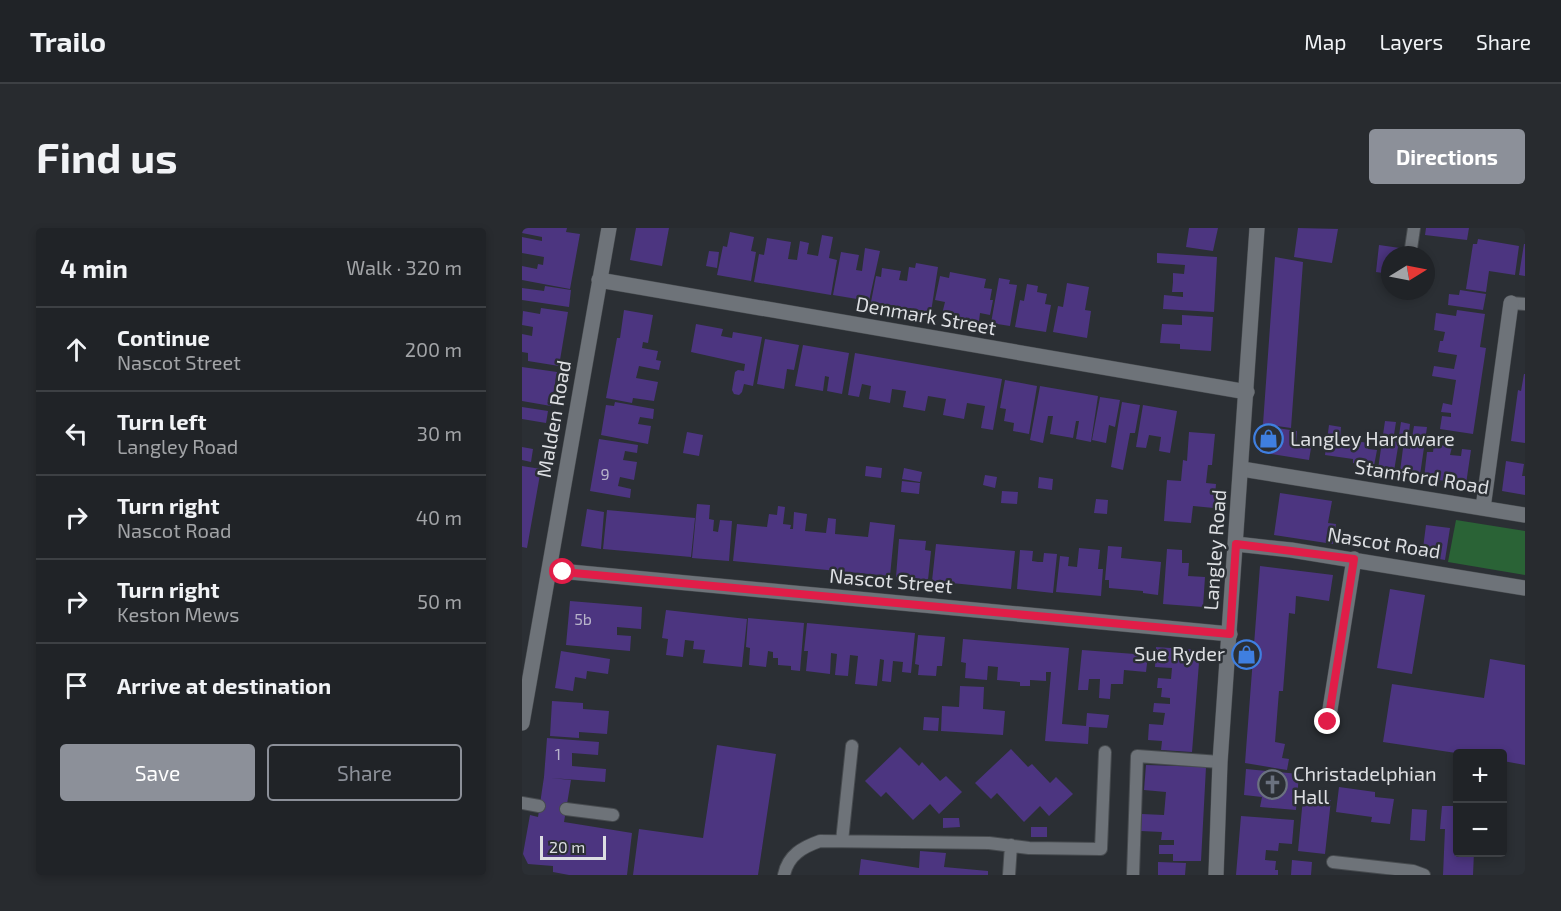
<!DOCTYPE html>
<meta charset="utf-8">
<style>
:root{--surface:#202327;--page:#282b2f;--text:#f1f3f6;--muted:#a2a4a7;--line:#3d4044;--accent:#8c9099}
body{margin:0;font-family:"Exo 2",sans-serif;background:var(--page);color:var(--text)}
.controls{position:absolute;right:18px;bottom:18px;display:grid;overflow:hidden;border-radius:6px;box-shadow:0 3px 9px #0003}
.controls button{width:54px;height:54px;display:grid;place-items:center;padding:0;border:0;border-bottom:2px solid var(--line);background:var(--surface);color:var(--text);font:30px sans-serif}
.compass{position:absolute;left:859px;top:18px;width:54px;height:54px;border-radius:50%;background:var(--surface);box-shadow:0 3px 9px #0003;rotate:80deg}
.scale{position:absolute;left:18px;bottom:15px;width:66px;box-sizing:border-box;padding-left:6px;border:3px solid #dcdee2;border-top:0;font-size:16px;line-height:21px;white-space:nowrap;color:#dcdee2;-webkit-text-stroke:4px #2b2f34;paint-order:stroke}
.stop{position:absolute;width:18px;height:18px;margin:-14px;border:4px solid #e11d48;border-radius:50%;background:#fff}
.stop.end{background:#e11d48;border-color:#fff;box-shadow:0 2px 6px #0008}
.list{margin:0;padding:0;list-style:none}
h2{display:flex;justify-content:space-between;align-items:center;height:78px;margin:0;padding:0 24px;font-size:26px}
h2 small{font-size:20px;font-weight:400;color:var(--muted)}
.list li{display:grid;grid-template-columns:39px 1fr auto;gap:18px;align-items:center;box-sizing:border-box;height:84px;padding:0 24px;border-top:2px solid var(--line)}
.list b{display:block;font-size:22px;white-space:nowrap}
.list p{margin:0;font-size:20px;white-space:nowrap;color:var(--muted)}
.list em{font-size:20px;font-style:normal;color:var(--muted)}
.actions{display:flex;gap:12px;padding:18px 24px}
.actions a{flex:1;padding:14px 0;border:2px solid var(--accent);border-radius:6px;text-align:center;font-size:21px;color:var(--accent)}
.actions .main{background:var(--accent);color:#fff}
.icon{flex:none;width:33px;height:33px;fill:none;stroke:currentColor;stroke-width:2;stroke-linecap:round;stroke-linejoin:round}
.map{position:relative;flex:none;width:1003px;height:647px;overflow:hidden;border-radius:6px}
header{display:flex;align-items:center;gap:36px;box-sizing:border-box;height:84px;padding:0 30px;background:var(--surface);border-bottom:2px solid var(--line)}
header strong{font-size:28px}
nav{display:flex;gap:33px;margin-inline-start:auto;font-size:21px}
.intro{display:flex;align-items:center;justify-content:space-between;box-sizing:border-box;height:144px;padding:0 36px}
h1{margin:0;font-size:42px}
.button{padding:15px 27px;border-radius:6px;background:var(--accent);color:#fff;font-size:21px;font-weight:700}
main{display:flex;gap:36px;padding:0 36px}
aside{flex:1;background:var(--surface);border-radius:6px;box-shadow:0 3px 9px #0003}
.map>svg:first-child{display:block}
.green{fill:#2a6336}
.building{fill:#4c3580}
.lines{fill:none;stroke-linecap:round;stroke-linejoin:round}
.lane-casing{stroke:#474b4f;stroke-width:14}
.street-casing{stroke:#474b4f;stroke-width:16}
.secondary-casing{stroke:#474b4f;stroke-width:16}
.lane{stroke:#6e7379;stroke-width:12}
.street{stroke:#6e7379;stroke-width:15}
.secondary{stroke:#6e7379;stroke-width:15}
.route{stroke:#e11d48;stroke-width:8}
.labels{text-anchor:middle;stroke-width:5;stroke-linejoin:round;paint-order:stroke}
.number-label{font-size:16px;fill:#b8b4ca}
.street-label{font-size:20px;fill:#dcdee2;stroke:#2b2f34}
.poi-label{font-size:20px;fill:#dcdee2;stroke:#2b2f34;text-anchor:start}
</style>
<header>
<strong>Trailo</strong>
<nav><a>Map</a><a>Layers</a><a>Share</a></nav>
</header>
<div class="intro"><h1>Find us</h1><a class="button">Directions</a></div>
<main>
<aside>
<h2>4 min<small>Walk · 320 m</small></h2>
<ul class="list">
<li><svg class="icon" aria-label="ahead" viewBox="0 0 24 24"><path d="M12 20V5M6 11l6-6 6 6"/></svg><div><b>Continue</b><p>Nascot Street</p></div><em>200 m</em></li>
<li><svg class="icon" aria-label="left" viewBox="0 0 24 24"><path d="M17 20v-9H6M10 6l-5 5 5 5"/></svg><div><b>Turn left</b><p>Langley Road</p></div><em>30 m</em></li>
<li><svg class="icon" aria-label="right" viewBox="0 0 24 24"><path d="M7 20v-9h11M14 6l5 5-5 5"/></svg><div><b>Turn right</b><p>Nascot Road</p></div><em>40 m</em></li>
<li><svg class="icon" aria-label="right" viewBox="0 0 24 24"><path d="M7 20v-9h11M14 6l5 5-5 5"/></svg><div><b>Turn right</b><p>Keston Mews</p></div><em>50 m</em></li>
<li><svg class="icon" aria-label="arrive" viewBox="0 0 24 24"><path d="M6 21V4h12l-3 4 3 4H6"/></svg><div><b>Arrive at destination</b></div></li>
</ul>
<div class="actions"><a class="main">Save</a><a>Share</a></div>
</aside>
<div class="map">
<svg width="1003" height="647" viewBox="0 0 1003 647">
<rect width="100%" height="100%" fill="#2b2f34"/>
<!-- green -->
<path class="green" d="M934,292L1003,303V347L926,334Z"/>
<!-- building -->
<path class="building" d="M0,0H45L44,4L58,6L48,61L0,52V38L15,41L16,36L21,37L22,29L0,25V9L20,13V9L0,5Z
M114,0H147L140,38L108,32Z
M667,0H696L691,23L664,19Z
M776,0L816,1L810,35L772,29Z
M904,0H947L945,12L903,7Z
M208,4L232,9L229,23L234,24L229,53L195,47L201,18L205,19Z
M300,7L311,9L307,30L315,32L309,67L232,54L237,26L242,27L245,10L269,14L266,31L275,32L278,13L287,15L285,26L296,28Z
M956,11L997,18L993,47L967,43L964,64L944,61L951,16H955Z
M1002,16H1003V48L997,47Z
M857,17L878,20L877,27H868V46L854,44Z
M343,20L358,23L347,73L311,67L319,24L337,27L334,42L340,43Z
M187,23L197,24L195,40L184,38Z
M635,25L695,29L692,84L641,81L642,67L661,69V64H650L651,54V45L662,46L663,37L635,35Z
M753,29L781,34L769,200L741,196Z
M394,35L416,39L409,84L349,74L354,48L359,49L360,40L379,43L377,52L385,53L387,39L393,40Z
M428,44L464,51L462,60L470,61L468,72H471L468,87L458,85L457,93L420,86L423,74L413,72L418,48L427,50Z
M477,50L488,52L487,56L495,57L488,98L469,95Z
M545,55L567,59L563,82L569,83L565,110L531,104L536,78L541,79Z
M505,56L516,58L515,64L525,66L523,76L529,77L524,104L493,99L498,72L502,73Z
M23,58L49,62L47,79L0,72V60L22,63Z
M938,62L964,66L961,82L926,77L927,66L937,67Z
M19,80L46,84L37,138L6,133V125L0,124V106L10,108L11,99L0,97L1,83L18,86Z
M102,82L131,87L126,115L121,114L120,120L136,123L134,132L139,133L137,142L117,138L114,150L136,154L132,173L111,170L110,175L84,170L95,110H98Z
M935,82L963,86L958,119L964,120L951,206L918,201L920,188L929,189V185L919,184L921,175L930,177L934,152L910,148L912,138L932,141L935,127L916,124L918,113H921L923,104L912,102L914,85L934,88Z
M660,87L691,89L689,123L658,121V116L638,115L640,96L660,97Z
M174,96L201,101L199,108L210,110L211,104L240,109L231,158L222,156L220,164L217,167L212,166L210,162L213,144L216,142L222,143L223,136L169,124Z
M243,111L277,117L272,142L265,141L262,161L235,156Z
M281,117L327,125L320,166L305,163L307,149L303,148L301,163L273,158Z
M333,125L480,151L471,202L459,200L463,178L445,175L442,191L421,187L424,171L406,168L403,183L381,179L384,163L370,161L368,175L347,171L349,158L340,156L337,169L326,167Z
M0,139L35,144L29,178L0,173Z
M1002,146H1003V215L989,213L996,162L999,163Z
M483,152L515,158L507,206L491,203L492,195L482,193L484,181L478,180Z
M518,158L576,168L569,214L554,211L557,193H554L551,210L528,206L531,188H526L521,215L508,212Z
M578,169L598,172L593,199L587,197L584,215L570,212Z
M93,174L132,181L131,191L118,189L116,196L129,198L126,216L79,207L84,177L92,178Z
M600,174L618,177L613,205H608L601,242L589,239Z
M621,177L655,183L648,225L637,223L639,209L627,207L624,220L614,219Z
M0,179L26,183L24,195L0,191Z
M863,193L874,194L871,213L876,214L879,194L888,196L885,220L888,221L892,198L905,199L898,247L878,244L881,220L876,219L872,243L856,241Z
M807,197L819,199L818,211L847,215L846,221L855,222L852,238L831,235V231L803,227Z
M741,198L775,203L774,217L789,220L787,232L738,224Z
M165,204L181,207L177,228L161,225Z
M667,204L693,206L690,237H686L684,255L694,256L692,280L671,278L669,295L642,293L645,252L659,253L661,232L665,233Z
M77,211L116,217L115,225L103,223L102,228L101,232L115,234L112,252L98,249L96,258L109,261L108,270L68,263Z
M912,216L930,219L928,227L939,228L940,221L949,222L944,256L902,250L905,224H911Z
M0,219L11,221L9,234L0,232Z
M984,233L1002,236L1000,248H1003V267L980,263Z
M0,238L19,241L5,320L0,319Z
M344,238L360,240L359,250L343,248Z
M382,240L400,244L398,254L380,251Z
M463,247L475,249L473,260L461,257Z
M517,249L531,251L530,262L516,260Z
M380,253L398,255L397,266L379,264Z
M480,263L496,264L495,276L479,275Z
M758,265L810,273L806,295L814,296L811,316L752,307Z
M574,271L586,272L585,286L572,285Z
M175,276L188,277L187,291L192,292L191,303L196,304L198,292L210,293L207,333L170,330Z
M256,278L263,279L261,296L269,297L268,301H271L272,284L285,286L283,303L304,305L306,290L314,291L313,306L346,309L348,294L373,297L368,348L211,333L215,296L245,299L247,286L255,287Z
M65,281L82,284L79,321L59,318Z
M85,282L173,290L169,329L81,321Z
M904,297L928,300L923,332L900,328Z
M377,311L404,313L403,322L409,323L406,352L374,349Z
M414,316L493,323L489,361L410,353Z
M586,318L600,319L599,330L639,334L636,367L621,365V363L587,360V352H583Z
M557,320L578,322L576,341H581L579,368L534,364L538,328L547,329L546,338L555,339Z
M645,321L660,322V335H667L666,348L683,349L681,379L641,376Z
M498,322L511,323L510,333L516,334H521L522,325L535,326L531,365L495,361Z
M738,338L811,347L807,373L774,368L773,386L767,385L761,463H757L753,514L763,516L760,530L767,531L765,542L723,535Z
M868,361L903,367L890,446L855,440Z
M48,373L120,379L119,401L95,399V407L109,408L108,423L44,417Z
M144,382L225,391L220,439L181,435L183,422L171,421L172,413L163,412L161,429L144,427L146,411L140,410Z
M226,390L282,395L278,443L269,442V438L256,437V430H251V424L246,423L244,439L227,437L228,420L224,419Z
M285,395L393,405L389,445L380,444L381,434L371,433L369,454L360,453L362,432L358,431L355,458L333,456L336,428L328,427L326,448L313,447L315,426L309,425L308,446L284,443L286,423H282Z
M396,407L423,409L420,438H415L414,448L396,447L397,437L393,436Z
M441,411L547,420L540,496L564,498L565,485L587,487L585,500L567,499L566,516L523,513L529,444H524V453L508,452V458H498V454L475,452L476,439L466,438L465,452L443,450L444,435L439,434Z
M634,419L678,422L670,524L639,522L640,513L626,512L627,496L641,497L643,485L631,484L632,475L648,476V470L639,469L640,460H635L636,450L649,451L650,440L633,439Z
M560,422L626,427L624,444L602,442L601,456H589L588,471L577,470L578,451H567L566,462H556Z
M39,423L88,431L86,446L65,443L64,451L53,449L51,463L33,460Z
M968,431L1003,437V537L981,533V525H934L861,514L870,456L962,470Z
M438,458L462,459L461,481L483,483L481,507L419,503L420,478L437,479Z
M30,473L61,475V481L87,483L85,506L57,504V510L28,508Z
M402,489L417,490L416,503L401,502Z
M25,510L77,514L76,527L50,525V538L84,541L83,554L29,550L49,552L42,594L110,605L105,647H47L31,644V638L6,636L1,626L8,587L16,589L22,549Z
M195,517L254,526L236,647H111L117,601L181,610Z
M378,519L397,538L400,534L418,553L424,548L440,564L417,586L408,576L391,592L364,564L359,569L343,553Z
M489,521L506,539L510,536L528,555L534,549L551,566L527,588L518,578L502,594L475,565L469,571L453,555Z
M624,537L684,539L679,633H651V626H637V617H652V612H639L640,604L619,603L620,586L642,587L644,564L622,562Z
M724,541L777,546L774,582L738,579L740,569L722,567Z
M817,559L853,564V569L872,571L868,596L849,594L850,589L814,584Z
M781,570L809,572L803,626L776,623Z
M920,578H936V624H952L951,647H921L923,601H918Z
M890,581L905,582L903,613L888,612Z
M719,588L772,592L770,616L757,615L756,623L744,622L743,632L754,633L753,642H756V647H714Z
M421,590H437L438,599L421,600Z
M509,599H525V609H509Z
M398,623L424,625L422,639L466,643V647H337L339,631L397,640Z
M770,632L790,634L789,647H769Z
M636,634L664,635L663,647H636Z"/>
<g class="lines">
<defs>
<path id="lane" d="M888,27L892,0
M989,75L1003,76
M0,575L17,578
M44,581L91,587
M320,613L330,518
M811,634L891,643L902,647
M262,647C266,627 281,619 298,613L467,615L507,620L579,621L583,524
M487,647L489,617
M611,647L615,528L698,534"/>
<path id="street" d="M77,52L725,164
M720,241L1003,287
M961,280L989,75
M714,316L769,322L1003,360
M27,342L708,406
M806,494L832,331
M0,495L87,0"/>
<path id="secondary" d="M694,647L698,534L735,0"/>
</defs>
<!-- lane casing -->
<use href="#lane" class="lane-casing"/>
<!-- street casing -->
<use href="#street" class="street-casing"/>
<!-- secondary casing -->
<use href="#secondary" class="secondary-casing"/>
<!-- lane -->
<use href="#lane" class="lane"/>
<!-- street -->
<use href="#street" class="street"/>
<!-- secondary -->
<use href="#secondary" class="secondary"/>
</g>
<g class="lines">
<!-- route -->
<path class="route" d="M41,344L708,406L714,316L832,331L806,494"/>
</g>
<!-- icons -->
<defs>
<symbol id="shop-ring" viewBox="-11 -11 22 22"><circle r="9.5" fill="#2b2f34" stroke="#3f7fe0" stroke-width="1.5"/><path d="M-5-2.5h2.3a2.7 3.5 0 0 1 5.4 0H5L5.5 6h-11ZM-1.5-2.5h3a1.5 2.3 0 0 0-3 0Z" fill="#3f7fe0"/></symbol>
<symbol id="church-ring" viewBox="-11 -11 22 22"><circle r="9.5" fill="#2b2f34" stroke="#6b7280" stroke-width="1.5"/><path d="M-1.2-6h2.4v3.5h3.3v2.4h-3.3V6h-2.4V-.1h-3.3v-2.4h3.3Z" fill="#6b7280"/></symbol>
</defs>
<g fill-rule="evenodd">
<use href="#shop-ring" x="730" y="194" width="33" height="33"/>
<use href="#shop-ring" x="708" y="410" width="33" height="33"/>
<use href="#church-ring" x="734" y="540" width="33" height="33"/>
</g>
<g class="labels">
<!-- number labels -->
<g class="number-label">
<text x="83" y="252">9</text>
<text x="61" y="397">5b</text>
<text x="36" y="532">1</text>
</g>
<!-- street labels -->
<g class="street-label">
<text transform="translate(404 88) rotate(10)" y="7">Denmark Street</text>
<text transform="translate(32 191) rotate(-80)" y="7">Malden Road</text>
<text transform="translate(900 249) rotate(9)" y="7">Stamford Road</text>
<text transform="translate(862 315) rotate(9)" y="7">Nascot Road</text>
<text transform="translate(693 322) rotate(-86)" y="7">Langley Road</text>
<text transform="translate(369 353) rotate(5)" y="7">Nascot Street</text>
</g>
<!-- poi labels -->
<g class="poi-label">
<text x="768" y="218">Langley Hardware</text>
<text x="703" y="433" text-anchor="end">Sue Ryder</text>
<text x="771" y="553">Christadelphian<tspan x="771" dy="23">Hall</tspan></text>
</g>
</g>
</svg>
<div class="controls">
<button>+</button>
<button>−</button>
</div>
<svg class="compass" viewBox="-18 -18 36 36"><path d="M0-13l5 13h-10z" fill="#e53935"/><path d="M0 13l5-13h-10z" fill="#a2a4a7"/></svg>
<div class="scale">20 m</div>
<div class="stop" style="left:41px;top:344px"></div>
<div class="stop end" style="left:806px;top:494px"></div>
</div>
</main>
